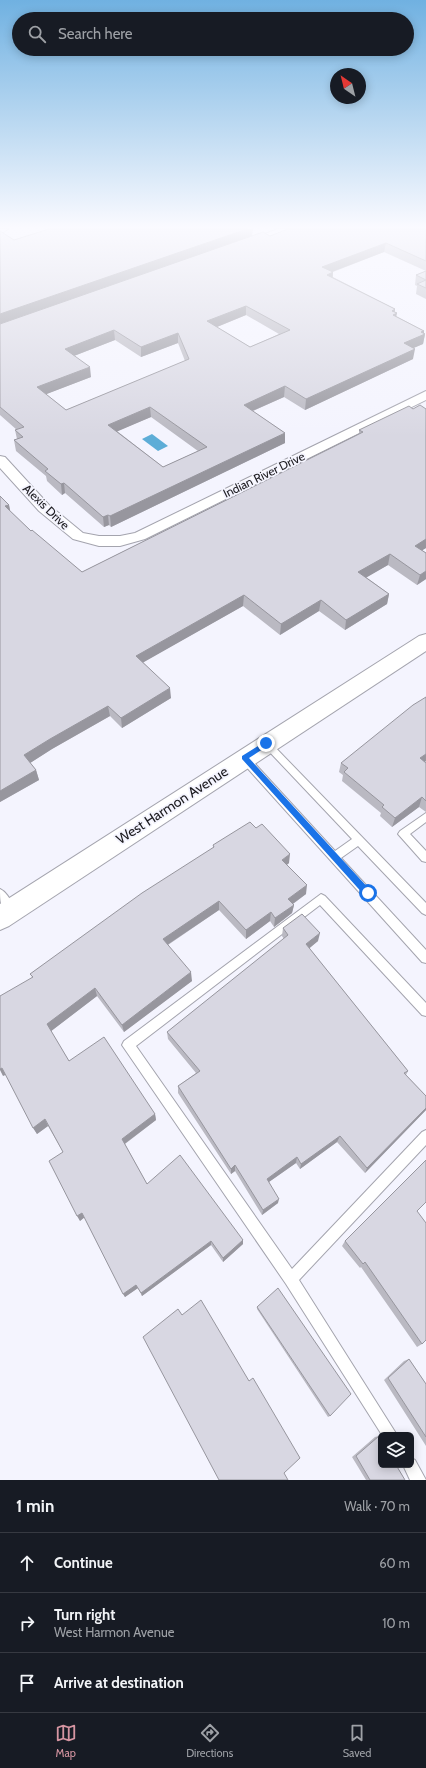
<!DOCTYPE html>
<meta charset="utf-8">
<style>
:root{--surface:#171b24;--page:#20242c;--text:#f1f3f6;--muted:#9ea1a6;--line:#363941;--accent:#d695a2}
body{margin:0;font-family:Cabin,sans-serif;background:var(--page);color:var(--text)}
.controls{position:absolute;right:12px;bottom:12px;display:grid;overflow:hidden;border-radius:6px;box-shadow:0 2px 10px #0003}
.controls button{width:36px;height:36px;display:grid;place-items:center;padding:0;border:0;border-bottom:1px solid var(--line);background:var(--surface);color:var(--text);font:20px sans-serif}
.compass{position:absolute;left:330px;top:68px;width:36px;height:36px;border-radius:50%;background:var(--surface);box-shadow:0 2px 10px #0003;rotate:325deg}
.stop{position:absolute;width:12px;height:12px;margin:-9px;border:3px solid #1a73e8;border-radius:50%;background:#fff}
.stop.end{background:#1a73e8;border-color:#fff;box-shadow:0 1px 4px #0008}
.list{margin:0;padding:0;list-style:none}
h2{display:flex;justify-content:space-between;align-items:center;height:52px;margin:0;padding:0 16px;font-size:17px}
h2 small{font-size:13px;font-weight:400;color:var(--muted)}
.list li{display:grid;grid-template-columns:26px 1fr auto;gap:12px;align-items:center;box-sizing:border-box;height:60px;padding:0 16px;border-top:1px solid var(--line)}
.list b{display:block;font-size:15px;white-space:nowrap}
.list p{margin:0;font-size:13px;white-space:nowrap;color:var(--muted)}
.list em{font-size:13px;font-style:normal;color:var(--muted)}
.icon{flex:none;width:22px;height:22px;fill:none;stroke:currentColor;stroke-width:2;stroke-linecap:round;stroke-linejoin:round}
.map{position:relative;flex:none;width:426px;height:1480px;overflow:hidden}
.search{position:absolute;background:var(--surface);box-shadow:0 2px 10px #0003;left:12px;right:12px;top:12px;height:44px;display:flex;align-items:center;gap:10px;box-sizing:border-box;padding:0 14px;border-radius:22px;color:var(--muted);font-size:15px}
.sheet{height:232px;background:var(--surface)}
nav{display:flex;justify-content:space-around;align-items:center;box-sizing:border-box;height:56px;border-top:1px solid var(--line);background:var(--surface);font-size:11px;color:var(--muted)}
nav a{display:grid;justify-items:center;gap:2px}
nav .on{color:var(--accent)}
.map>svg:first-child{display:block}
.water{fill:#5dadd7}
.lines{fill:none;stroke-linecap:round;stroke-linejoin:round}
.service-casing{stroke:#a4a4ae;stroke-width:2}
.minor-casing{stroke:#a4a4ae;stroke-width:2}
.tertiary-casing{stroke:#a4a4ae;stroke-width:2}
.secondary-casing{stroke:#a4a4ae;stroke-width:2}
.service{fill:#fff;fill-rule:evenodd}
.minor{fill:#fff;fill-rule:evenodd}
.tertiary{fill:#fff;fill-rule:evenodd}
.secondary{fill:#fff;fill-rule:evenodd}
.wall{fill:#bab9c2;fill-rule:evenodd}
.shaded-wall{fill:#97969e}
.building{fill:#d8d7e2;stroke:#97969e;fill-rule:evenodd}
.route{fill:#1a73e8}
.labels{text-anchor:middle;stroke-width:3.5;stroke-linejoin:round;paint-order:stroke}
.far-street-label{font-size:12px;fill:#1b1a1e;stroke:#f4f4fe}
.street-label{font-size:14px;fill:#1b1a1e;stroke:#f4f4fe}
</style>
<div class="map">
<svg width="426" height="1480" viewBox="0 0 426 1480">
<rect width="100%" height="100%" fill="#f4f4fe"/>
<!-- water -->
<path class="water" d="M152,434L168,446L158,451L142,439Z"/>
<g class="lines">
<defs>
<path id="service" d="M266,739L269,741L426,903V915L422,913L358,846L341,858L426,950V963L422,962L241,761L239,758L241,755H247L335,851L352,839L263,745L261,743L263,741Z
M426,813V822L410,834L426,851V862L422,861L398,834L400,831Z
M0,889C7,892 13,904 16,911L15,914L11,916C0,912 0,899 0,889Z
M321,894L325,896L426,1003V1016L422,1015L320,905L136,1046L292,1269L422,1132L426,1130V1145L299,1280L397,1435H382L286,1284L122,1045L124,1041Z
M411,1458L415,1460L426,1480H410L403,1465H411Z"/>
<path id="minor" d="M278,229H293L250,246H244L242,244L244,242Z
M426,391V400L145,539L120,546H99L73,539L39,511L0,468V456L5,457L49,505L83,533L99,536H120L135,533Z"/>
<path id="tertiary" d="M0,229H8L0,234Z"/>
<path id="secondary" d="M426,634V651L9,926L0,930V904L419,636Z"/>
</defs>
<!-- service casing -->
<use href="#service" class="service-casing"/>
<!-- minor casing -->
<use href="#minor" class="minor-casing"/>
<!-- tertiary casing -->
<use href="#tertiary" class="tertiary-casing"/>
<!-- secondary casing -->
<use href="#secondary" class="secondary-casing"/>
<!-- service -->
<use href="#service" class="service"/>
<!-- minor -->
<use href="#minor" class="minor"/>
<!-- tertiary -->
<use href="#tertiary" class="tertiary"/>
<!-- secondary -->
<use href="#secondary" class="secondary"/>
</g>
<!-- wall -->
<path class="wall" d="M426,229V299L416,294L417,286L415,285L416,275L426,271L384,252L333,272V277L395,309V312L396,316L424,331V333L425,334L423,344L413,348V359L305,410L284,397L253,411L285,433V443L111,527L109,525L104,527L65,493L62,495L47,481L46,476L16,451L14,440L17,439L15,430H17L0,415V231L14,240L270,236ZM246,315L279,334L250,347L217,327ZM115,340L141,357L178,343L185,361L66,410L46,394L91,377L74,356ZM151,417L198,451L163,467L117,431Z
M413,409H426V548L422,550L426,553V579L417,585L388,565L366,577L389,594L387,604L345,630L319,611L280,635L243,606L143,662L171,698L122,728L110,716L52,749L30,763L36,770L39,780L0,802V496L9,505L10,511L31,531L82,572L337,445L359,434V430Z
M426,697V761L425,762L426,763V812L419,807L392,827L380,816L381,813L342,781L343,775L339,772L341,763Z
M213,845L289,863L287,865L306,894L293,904L294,905L292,913L274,927L270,921L246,939L219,910L168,945L192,981L124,1032L97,996L51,1031L69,1061L155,1114L156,1120L125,1144L147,1184L243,1240V1244L223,1262L211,1245L142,1296L138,1288L125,1297L84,1217L80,1221L63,1152L48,1126L37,1134L6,1075L3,1076L32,977L30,974L213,848Z
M283,928L318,941L309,948L408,1071L406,1075L426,1096V1110L365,1173L337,1142L300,1169L296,1163L269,1182L278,1203L262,1215L235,1171L231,1174L178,1093V1086L196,1073L168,1039L167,1032L284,939L282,936Z
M417,1212L422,1344L417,1347L361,1267L360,1268L342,1246L345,1241Z
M257,1307L330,1416L328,1417L257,1309Z
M409,1359L426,1384V1446L384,1380L404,1361Z
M379,1436L405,1480H366L352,1457L375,1437Z"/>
<!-- shaded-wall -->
<path class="shaded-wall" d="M247,229H253L252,236L0,324V314Z
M386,243L384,252L321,276L322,267Z
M333,272L332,282L327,275Z
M246,306V315L207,331V321Z
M395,309L394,314L397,313L395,323L392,311Z
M114,330L115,340L66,359L65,349Z
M424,331V335L425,334L423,344L402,353L404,343Z
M178,333V343L141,357V347Z
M415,349L413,359L305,410L306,399Z
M90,367L91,377L39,397L37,387Z
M285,386L284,397L243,415L244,405Z
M150,407L151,417L109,435L108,425Z
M285,433V443L111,527L110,516Z
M64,483L65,493L62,495L61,484Z
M9,505L11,515L5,506Z
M108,515L109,525L104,527L103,517Z
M426,539V548L413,556L415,546Z
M390,554L388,565L357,583L358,572Z
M426,571V579L417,585L420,575Z
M389,594L387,604L345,630L346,620Z
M244,595L243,606L137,666L136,656Z
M321,600L319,611L280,635L281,624Z
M170,688L171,698L122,728L121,718Z
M108,706L110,716L52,749L27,765L24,755L50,739Z
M426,754V761L417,768L420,758Z
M36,770L39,780L0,802V791Z
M422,797L419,807L392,827L395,818Z
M290,854L289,863L281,869L282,860Z
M307,885L306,894L287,908L288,899Z
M219,901V910L164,947L163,939Z
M294,905L292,913L274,927L275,918Z
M271,912L270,921L246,939V930Z
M320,933L318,941L305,952L306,944Z
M191,972L192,981L124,1032L122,1025Z
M95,988L97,996L50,1032L47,1024Z
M2,1068L6,1074L3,1076L0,1070V1069Z
M426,1108V1110L365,1173L367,1168Z
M155,1114L156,1120L123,1145L122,1139Z
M45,1119L48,1126L37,1134L33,1128Z
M340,1136L337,1142L300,1169L301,1164Z
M297,1157L296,1163L266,1184L267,1179Z
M235,1165V1171L231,1174V1169Z
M279,1199L278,1203L262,1215L263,1210Z
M82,1213L85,1217L80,1221L77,1216Z
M243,1240V1244L223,1262V1258Z
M211,1241V1245L142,1296L141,1293Z
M136,1285L138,1288L125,1297L123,1294Z"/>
<!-- building -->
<path class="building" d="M49,229H247L0,314V231L14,240Z
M288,229H426V261L386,243L322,267L333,272L327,275L395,309L392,311L397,313L393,315L424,331L421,332L425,334L404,343L415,349L306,399L285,386L244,405L285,433L110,516L108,515L103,517L64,483L61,484L45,471L48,469L14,440L23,437L15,430L24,427L0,407V324L263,232L270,236ZM246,306L290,330L250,347L207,321ZM114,330L141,347L178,333L189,359L66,410L37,387L90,367L65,349ZM150,407L207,447L163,467L108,425Z
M426,271V280L416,275Z
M426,280V288L417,284Z
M420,405L426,409V539L415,546L426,553V571L420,575L390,554L358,572L389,594L346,620L321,600L281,624L244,595L136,656L170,688L121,718L108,706L50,739L24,755L36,770L0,791V496L9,505L5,506L31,531L32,530L82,572L337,445L363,432L359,430L409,406L413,409Z
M426,697V754L420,758L426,763V801L422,797L395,818L382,807L384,805L344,772L348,768L341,763L413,705Z
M250,822L256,828L262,824L290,854L282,860L307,885L288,899L294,905L275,918L271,912L246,930L219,901L163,939L191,972L122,1025L95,988L47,1024L69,1061L104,1037L155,1114L122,1139L147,1184L180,1155L243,1240L223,1258L211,1241L141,1293L136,1285L123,1294L82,1213L77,1216L49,1161L63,1152L45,1119L33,1128L2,1068L0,1069V996L33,977L30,974L142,893L214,847L213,845Z
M302,914L320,933L306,944L408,1071L404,1073L426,1096V1108L367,1168L340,1136L301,1164L297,1157L267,1179L279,1199L263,1210L235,1165L231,1169L178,1086L200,1071L167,1032L288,935L283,928Z
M426,1160V1202L417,1211L426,1223V1340L422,1344L365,1262L363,1264L345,1241Z
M278,1288L351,1394L330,1416L257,1307Z
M201,1300L249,1381L253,1378L300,1458L284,1473L288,1480H219L143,1337L178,1309L182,1315Z
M409,1359L426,1384V1437L388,1378Z
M379,1436L381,1439V1465H396L405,1480H370L356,1456Z"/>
<!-- sky -->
<linearGradient id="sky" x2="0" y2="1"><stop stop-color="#70b1e1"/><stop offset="0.52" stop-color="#fafaff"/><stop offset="1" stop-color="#fafaff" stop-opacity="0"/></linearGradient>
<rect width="426" height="437" fill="url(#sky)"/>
<!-- route -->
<path class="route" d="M266,741L270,743L269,745L249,758L371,891V896H365L242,759V756Z"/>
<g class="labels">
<!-- far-street labels -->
<g class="far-street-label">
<text transform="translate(264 475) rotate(-26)" y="4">Indian River Drive</text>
<text transform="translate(46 507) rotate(44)" y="4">Alexis Drive</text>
</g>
<!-- street labels -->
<g class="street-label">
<text transform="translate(172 805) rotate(-33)" y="5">West Harmon Avenue</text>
</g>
</g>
</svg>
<div class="controls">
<button><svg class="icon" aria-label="layers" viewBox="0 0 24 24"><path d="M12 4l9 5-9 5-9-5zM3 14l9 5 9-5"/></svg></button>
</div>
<svg class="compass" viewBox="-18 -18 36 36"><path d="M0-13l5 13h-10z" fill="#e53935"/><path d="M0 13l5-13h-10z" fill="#9ea1a6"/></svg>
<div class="stop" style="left:368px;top:893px"></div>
<div class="stop end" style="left:266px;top:743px"></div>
<div class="search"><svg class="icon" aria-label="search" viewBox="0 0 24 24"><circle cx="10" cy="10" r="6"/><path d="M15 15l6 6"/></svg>Search here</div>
</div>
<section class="sheet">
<h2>1 min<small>Walk · 70 m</small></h2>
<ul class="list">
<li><svg class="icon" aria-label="ahead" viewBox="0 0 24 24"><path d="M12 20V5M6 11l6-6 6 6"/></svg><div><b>Continue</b></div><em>60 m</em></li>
<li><svg class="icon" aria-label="right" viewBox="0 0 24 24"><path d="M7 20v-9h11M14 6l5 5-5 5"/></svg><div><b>Turn right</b><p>West Harmon Avenue</p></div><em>10 m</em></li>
<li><svg class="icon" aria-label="arrive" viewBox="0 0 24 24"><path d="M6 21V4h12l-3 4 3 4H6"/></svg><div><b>Arrive at destination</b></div></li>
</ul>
</section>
<nav>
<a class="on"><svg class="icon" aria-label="map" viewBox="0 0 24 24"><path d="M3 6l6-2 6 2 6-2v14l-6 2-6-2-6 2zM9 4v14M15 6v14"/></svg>Map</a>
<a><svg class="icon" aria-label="directions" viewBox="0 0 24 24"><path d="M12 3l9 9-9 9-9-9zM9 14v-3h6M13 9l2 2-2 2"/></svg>Directions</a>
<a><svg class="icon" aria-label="saved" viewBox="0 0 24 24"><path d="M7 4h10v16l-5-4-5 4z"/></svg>Saved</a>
</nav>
